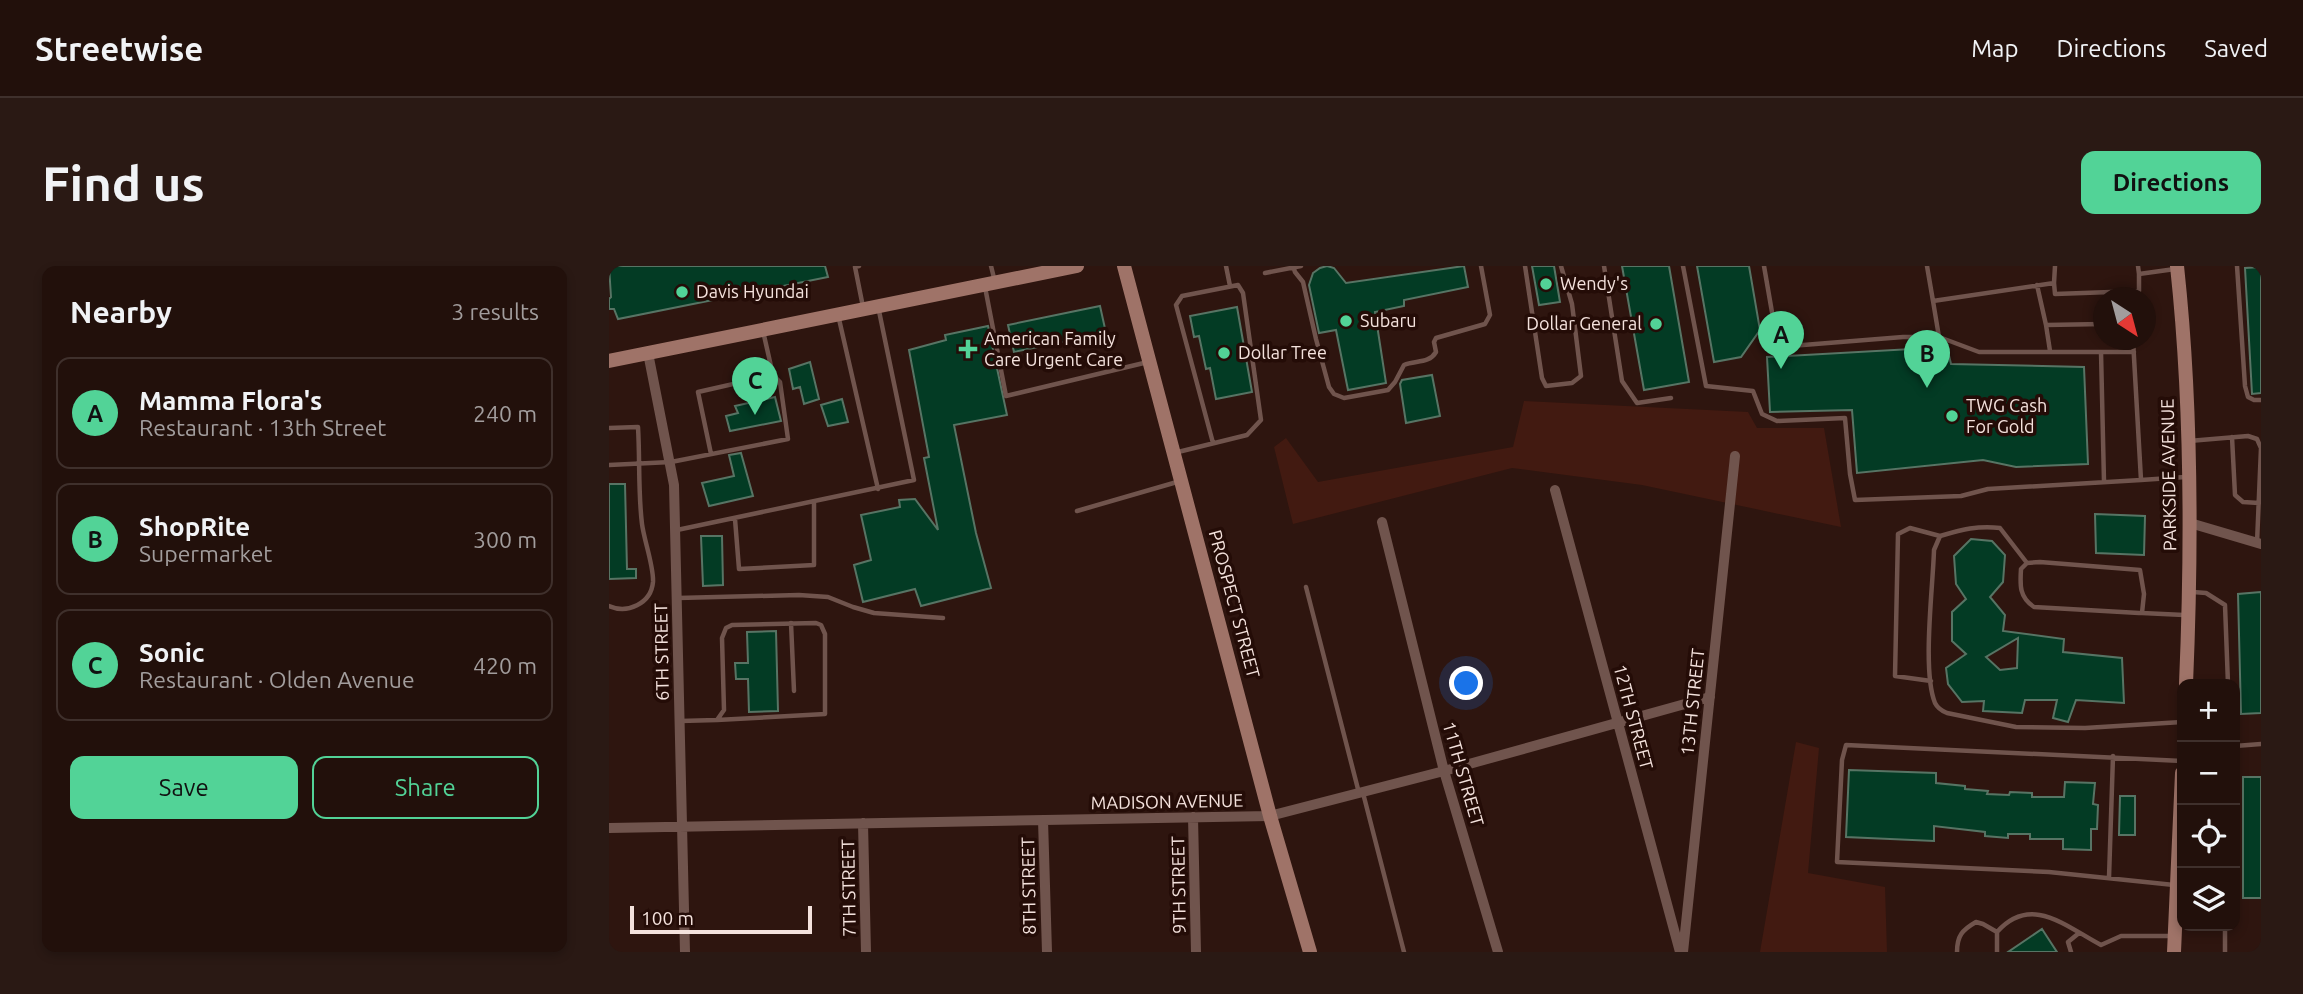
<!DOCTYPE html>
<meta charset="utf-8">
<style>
:root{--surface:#22100b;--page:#2a1914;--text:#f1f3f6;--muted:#a29d9d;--line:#3f302c;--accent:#52d397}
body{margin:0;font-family:Ubuntu,sans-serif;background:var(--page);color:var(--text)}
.controls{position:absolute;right:21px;bottom:21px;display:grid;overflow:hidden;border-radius:14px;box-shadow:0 4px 10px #0003}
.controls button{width:63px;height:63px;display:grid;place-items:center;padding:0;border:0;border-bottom:2px solid var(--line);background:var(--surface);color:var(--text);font:35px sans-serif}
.compass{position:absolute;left:1484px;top:21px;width:63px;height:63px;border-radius:50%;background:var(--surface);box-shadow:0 4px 10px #0003;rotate:144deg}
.scale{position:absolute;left:21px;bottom:18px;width:182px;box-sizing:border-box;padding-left:7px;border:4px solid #f4e2dd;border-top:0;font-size:19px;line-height:24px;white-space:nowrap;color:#f4e2dd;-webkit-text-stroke:5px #240c07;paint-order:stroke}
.you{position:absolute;left:858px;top:418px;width:24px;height:24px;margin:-18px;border:5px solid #fff;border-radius:50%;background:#1a73e8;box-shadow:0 0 0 10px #1a73e833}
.badge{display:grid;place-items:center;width:46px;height:46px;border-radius:50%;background:var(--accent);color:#111;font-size:23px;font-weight:700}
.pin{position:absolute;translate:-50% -58px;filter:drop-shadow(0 2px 4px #0008)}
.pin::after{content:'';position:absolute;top:37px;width:24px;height:21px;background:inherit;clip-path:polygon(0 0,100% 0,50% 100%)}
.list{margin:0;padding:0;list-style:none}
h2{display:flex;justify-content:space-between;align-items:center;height:91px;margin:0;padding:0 28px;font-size:30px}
h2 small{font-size:23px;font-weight:400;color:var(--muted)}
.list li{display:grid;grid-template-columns:46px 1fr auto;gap:21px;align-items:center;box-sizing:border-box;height:112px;margin:0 14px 14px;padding:0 14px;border:2px solid var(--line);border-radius:14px}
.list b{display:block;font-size:26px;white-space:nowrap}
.list p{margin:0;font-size:23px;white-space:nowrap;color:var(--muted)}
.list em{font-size:23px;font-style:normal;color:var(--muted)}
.actions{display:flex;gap:14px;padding:21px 28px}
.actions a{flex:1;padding:16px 0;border:2px solid var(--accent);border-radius:14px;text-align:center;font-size:24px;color:var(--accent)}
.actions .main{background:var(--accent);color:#111}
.icon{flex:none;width:38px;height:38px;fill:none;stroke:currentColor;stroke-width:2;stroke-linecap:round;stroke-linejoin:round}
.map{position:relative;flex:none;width:1652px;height:686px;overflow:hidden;border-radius:14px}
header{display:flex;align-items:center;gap:42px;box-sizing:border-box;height:98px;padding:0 35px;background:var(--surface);border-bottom:2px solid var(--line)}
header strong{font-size:33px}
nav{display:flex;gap:38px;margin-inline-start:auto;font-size:24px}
.intro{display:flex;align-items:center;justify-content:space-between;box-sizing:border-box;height:168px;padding:0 42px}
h1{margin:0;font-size:49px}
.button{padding:18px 32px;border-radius:14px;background:var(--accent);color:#111;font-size:24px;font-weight:700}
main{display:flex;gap:42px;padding:0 42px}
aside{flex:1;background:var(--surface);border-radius:14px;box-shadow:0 4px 10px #0003}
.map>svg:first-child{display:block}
.green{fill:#421a11}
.building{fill:#033b24;stroke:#577464;stroke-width:2;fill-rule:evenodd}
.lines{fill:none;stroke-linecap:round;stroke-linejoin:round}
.lane{stroke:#70544d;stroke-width:4.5}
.street{stroke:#70544d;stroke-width:10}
.secondary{stroke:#9f7368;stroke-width:14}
.poi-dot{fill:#52d397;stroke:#240c07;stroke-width:2.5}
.labels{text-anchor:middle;stroke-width:7;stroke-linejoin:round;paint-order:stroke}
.poi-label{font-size:18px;fill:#f4e2dd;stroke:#240c07;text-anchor:start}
.street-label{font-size:18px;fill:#f4e2dd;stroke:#240c07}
</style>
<header>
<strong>Streetwise</strong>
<nav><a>Map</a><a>Directions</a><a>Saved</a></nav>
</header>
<div class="intro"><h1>Find us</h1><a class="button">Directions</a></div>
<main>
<aside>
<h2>Nearby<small>3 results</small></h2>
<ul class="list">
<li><span class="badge">A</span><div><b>Mamma Flora's</b><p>Restaurant · 13th Street</p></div><em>240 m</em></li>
<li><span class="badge">B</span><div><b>ShopRite</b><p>Supermarket</p></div><em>300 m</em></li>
<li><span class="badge">C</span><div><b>Sonic</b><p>Restaurant · Olden Avenue</p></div><em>420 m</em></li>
</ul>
<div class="actions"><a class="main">Save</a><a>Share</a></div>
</aside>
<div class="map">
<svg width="1652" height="686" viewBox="0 0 1652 686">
<rect width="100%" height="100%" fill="#2e150f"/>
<!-- green -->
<path class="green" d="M915,135L1139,146L1148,162H1215L1232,261L1033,219L903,202L684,258L665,181L677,172L709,216L904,181Z
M1187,476L1210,482L1199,607L1276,621L1278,686H1151Z"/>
<!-- building -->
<path class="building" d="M0,0H216L219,11L9,53L5,43H0V33L2,31Z
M718,0L725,2L737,17L855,0L859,21L795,34V40L766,46L777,117L739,124L727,64L710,67L700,19L704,7L711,2Z
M923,0H945L951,36L930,39Z
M1013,0H1060L1080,116L1035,124Z
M1088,0H1140L1151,64L1132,91L1105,96Z
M1652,1V127L1643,128L1636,2Z
M491,40L497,67L405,86L399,59Z
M628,41L643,126L607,133L601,102L597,103L590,70L585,71L581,50Z
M379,60L398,149L345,159L367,267L382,322L312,340L306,323L254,336L245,299L262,294L252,249L291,241L290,234L306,233L329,264L315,192L320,191L300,84L337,74L336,69Z
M1338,81L1342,98L1475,101L1479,198L1407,201L1374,194L1248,207L1243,144L1161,146L1158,91Z
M201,96L210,133L195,138L191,121L184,123L180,103Z
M823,109L831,150L797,157L791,118L793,114Z
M166,131L172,155L121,165L117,150L129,147L126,140Z
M233,133L239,156L219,160L212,139Z
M132,187L144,230L100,240L93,217L125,210L120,189Z
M0,218H16L18,303H27V312L0,313Z
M1486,248L1536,250L1535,289L1487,287Z
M92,270H113L114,319L94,320Z
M1362,273L1383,275L1396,289L1394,316L1381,331L1396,349L1394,365L1455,373L1454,386L1513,392L1515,437L1467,434L1459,456L1444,452L1448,434H1416L1413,447L1374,445L1375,435L1353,436L1339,418L1337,402L1357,388L1343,375V346L1357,333L1347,318L1345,290ZM1409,372L1408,402L1391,404L1377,391Z
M1652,326V447L1632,448L1629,328Z
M167,365L169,445L140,446L139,413H127L126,397H139L138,366Z
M1240,504L1327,507V517L1356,520V523L1379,525L1378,528L1400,529L1401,526L1423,527V531H1455L1456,516L1486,517L1484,538L1489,539L1488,563H1482V584L1454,583V573H1421V568H1399V572L1376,570V566L1325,560V575L1237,571Z
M1634,511H1652V632H1634Z
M1511,530H1526V569H1510Z
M1433,663L1448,686H1399Z"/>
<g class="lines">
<!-- lane -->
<path class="lane" d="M250,0L246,1L254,41
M382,0L385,12
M617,0L621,20
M684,0L686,6L694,16L707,73L720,121L725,128L735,132L779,124L786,116L795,99C806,94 820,98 827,86L825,76L827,72L876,58L881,49L872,0
M916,0L933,112L937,120L963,117L972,110L963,38L952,0
M995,0L1013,115L1028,137L1062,132
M1074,0L1097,120L1144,125L1153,148L1168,155L1236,152L1241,208L1246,234L1352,230L1379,223L1532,214L1524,74
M1155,0L1169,81L1294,71H1330L1370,86H1525
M1318,0L1324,35L1445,17L1446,0
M1529,0L1530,8L1566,3
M1628,0L1636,120L1639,131L1645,134H1652
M656,7L692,0
M1445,17L1446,28L1530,25V8
M1428,19L1437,59L1494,58
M376,21L397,130L539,96
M1324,35L1330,71
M230,53L269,223
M1437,59L1441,85
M1492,86L1495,216
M0,162L29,161C31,193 29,226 33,258C35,274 45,301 44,316C42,338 18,348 0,340
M1623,171L1626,229L1634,236L1650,237
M1580,175L1639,170L1648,173L1652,182L1648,277
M565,187L638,169L652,154L634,27L629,19L573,30L567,39L604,177
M102,188L89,126L164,109
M0,199L62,196L179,173L171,116L164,109L154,65
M1532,214L1576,211
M468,245L568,216
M126,253L130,303L205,299V236
M68,264L305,214L270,45
M1418,297L1391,262C1369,259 1352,264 1331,270L1325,284C1324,321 1313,405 1326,437C1329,443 1333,445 1338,447L1407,461L1476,462L1573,456
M697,321L750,527
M1584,326L1597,327L1616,339L1619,418
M69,332L190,329L219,331L244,341L265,347L334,352
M1533,347L1535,328L1531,304L1431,296L1418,297L1412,303C1411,319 1410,331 1425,341L1530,347H1533L1575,349
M182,357L185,425
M1322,415L1286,410L1289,268L1301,262L1331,270
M71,455L108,454L115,444L113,372L117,362L123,359L207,357L212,359L216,368V448L108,454
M1626,480L1652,478
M754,527L795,686
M1500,612L1504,490
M1565,619L1440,606L1228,596L1233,494L1237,479L1573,495
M1348,686C1348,670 1353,664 1367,656L1374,658L1388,666
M1388,686V666C1422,628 1456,660 1492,679L1512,670H1562
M1462,686L1459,676L1470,667
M1616,686V660"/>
<!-- street -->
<path class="street" d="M39,87L65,219L76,686
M946,224L1071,686
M773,256L835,505L889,686
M1581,257L1652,278
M584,551L587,686
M434,554L438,686
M254,557L257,686
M0,562L661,550L835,505L1101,431
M1074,686L1126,190"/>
<!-- secondary -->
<path class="secondary" d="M515,0L661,550L701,686
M1568,0C1583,139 1583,279 1577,418
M0,95L468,0
M1565,686L1573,507"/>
</g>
<!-- markers -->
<g class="poi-dot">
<circle cx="937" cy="18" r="7"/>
<circle cx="73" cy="26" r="7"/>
<circle cx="737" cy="55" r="7"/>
<circle cx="1047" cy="58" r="7"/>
<path d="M355.5 72.5h7v7h7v7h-7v7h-7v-7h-7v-7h7z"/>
<circle cx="615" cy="87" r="7"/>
<circle cx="1343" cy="150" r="7"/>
</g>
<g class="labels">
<!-- poi labels -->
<g class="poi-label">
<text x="951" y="24">Wendy's</text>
<text x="87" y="32">Davis Hyundai</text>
<text x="751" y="61">Subaru</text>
<text x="1033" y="64" text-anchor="end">Dollar General</text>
<text x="375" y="79">American Family<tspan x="375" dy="21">Care Urgent Care</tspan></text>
<text x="629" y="93">Dollar Tree</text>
<text x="1357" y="146">TWG Cash<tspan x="1357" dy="21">For Gold</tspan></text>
</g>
<!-- street labels -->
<g class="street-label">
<text transform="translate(1560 209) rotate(-91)" y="6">PARKSIDE AVENUE</text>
<text transform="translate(625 338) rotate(75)" y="6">PROSPECT STREET</text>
<text transform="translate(53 386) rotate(-91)" y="6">6TH STREET</text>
<text transform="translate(1084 436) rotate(-84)" y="6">13TH STREET</text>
<text transform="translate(1024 451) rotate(75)" y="6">12TH STREET</text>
<text transform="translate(854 508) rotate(74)" y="6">11TH STREET</text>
<text transform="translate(558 536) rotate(-1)" y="6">MADISON AVENUE</text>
<text transform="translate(570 619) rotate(-91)" y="6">9TH STREET</text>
<text transform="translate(420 620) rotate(-91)" y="6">8TH STREET</text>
<text transform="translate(240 622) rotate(-91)" y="6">7TH STREET</text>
</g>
</g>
</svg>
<div class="controls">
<button>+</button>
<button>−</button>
<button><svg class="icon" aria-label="locate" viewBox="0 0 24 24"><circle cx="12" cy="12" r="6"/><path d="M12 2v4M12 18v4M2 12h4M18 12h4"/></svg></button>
<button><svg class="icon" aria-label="layers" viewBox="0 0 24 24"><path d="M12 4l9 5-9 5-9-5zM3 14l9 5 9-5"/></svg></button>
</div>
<svg class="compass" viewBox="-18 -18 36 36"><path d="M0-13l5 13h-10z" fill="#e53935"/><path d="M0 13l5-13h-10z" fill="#a29d9d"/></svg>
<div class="scale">100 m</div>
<div class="you"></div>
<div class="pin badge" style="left:1172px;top:103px">A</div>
<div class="pin badge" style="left:1318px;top:122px">B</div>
<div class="pin badge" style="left:146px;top:149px">C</div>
</div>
</main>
